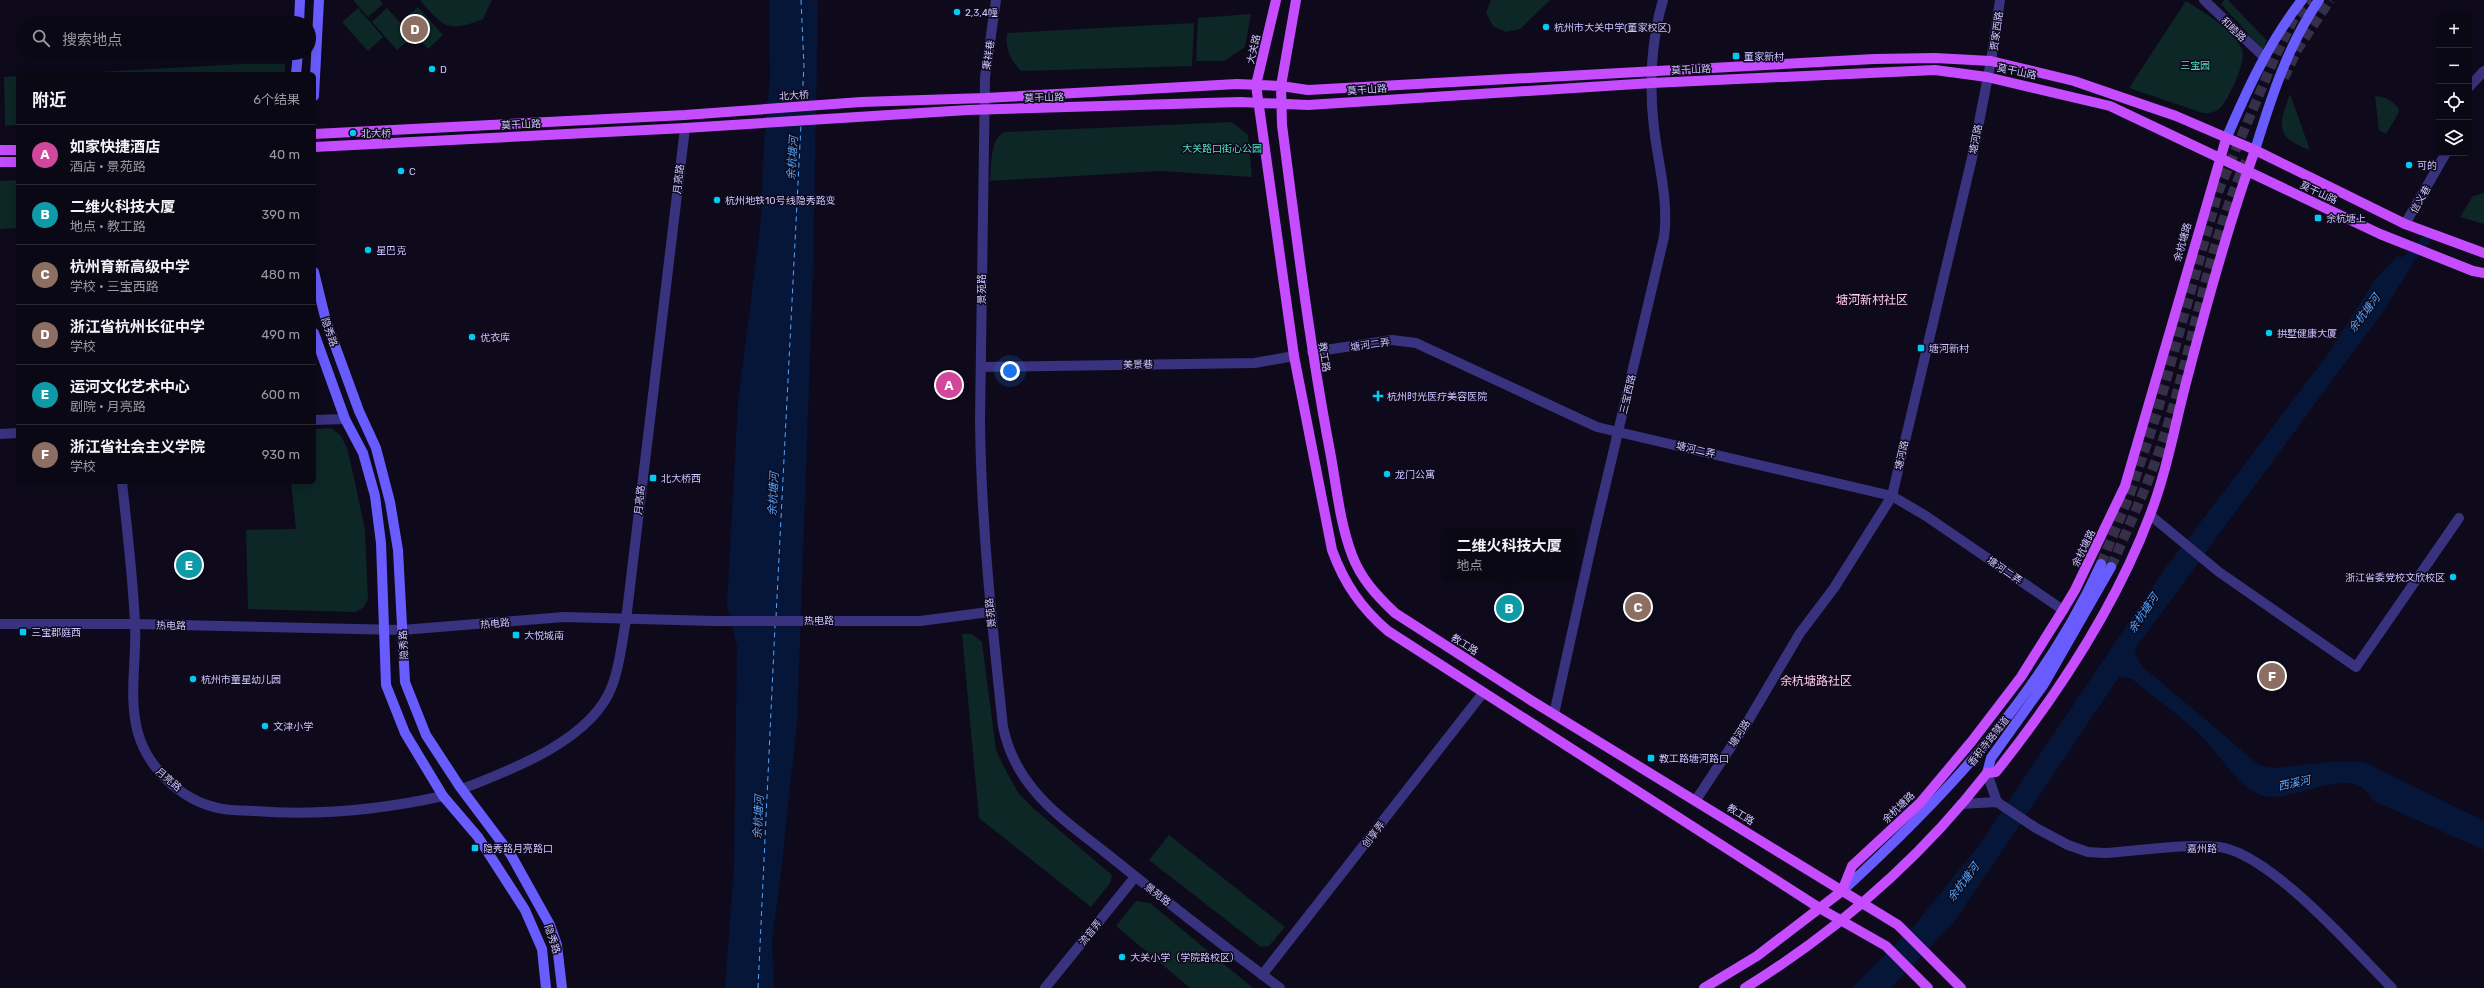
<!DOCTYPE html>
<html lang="zh">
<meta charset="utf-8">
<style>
:root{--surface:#0a0815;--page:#181622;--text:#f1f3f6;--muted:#999aa0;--line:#2a2934;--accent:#2563eb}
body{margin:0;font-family:Rubik,"Noto Sans SC",sans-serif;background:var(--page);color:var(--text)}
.controls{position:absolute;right:12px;top:12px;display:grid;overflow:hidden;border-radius:6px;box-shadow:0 4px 16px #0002}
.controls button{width:36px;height:36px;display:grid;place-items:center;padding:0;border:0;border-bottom:1px solid var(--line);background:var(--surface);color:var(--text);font:20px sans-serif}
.you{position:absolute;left:1010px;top:371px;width:14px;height:14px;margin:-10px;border:3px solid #fff;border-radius:50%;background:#1a73e8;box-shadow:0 0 0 6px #1a73e833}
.badge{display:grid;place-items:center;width:26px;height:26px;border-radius:50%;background:var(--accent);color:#fff;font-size:13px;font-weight:700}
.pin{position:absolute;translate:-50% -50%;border:2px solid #fff;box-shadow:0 1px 4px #0006}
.popup{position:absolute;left:1442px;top:528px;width:134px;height:52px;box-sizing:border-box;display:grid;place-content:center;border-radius:6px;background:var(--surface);filter:drop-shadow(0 1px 3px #0005);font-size:13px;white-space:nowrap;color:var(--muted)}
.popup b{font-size:15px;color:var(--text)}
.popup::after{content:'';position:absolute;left:50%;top:100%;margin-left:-8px;border:8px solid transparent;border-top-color:var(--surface)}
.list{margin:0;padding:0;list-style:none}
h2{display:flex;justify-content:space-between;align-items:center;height:52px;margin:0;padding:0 16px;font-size:17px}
h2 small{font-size:13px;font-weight:400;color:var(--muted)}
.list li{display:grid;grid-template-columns:26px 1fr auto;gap:12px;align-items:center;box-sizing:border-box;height:60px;padding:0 16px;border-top:1px solid var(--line)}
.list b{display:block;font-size:15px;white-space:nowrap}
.list p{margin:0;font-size:13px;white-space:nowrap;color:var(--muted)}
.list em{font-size:13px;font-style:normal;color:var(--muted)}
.icon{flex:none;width:22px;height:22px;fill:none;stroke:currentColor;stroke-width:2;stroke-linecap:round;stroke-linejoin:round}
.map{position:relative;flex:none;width:2484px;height:988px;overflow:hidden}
.search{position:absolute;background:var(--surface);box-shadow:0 4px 16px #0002;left:16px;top:16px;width:300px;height:44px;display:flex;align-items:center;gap:10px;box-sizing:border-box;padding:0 14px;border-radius:22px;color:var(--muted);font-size:15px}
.panel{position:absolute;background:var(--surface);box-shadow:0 4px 16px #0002;left:16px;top:72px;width:300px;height:412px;border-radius:6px}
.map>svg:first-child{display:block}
.green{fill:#0d2626}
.water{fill:#061639}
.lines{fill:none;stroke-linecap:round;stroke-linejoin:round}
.canal{stroke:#061639;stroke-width:10}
.ferry{stroke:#53a6ff;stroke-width:1;stroke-dasharray:5 4;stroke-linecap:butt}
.secondary-tunnel{stroke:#352f49;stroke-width:10;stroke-dasharray:10 5;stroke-linecap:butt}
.minor{stroke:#39327e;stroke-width:10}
.tertiary{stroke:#39327e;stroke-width:10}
.secondary{stroke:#695cff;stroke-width:10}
.primary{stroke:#c64cff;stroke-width:10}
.poi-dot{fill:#00cbf0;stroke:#0e0a1c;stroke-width:1.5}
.labels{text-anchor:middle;stroke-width:3;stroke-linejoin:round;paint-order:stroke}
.poi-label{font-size:10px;fill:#cfc5ff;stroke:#0e0a1c;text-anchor:start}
.street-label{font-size:10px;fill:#cfc5ff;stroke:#0e0a1c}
.park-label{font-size:10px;fill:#4ce4c6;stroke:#0e0a1c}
.water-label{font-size:11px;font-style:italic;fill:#53a6ff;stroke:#0e0a1c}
.quarter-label{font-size:12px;fill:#ffc7e8;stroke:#0e0a1c}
</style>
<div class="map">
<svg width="2484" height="988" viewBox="0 0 2484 988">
<rect width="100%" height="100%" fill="#0e0a1c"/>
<!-- green -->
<path class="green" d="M353,0H380L383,4L368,17Z
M420,0H492L483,19C448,33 443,27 420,0Z
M1491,0H1550L1520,29L1506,32L1493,26L1486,13Z
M2224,0H2228L2267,41L2263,50L2221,4Z
M2186,1C2202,11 2234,30 2242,49C2247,61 2229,99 2220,108C2214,113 2210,113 2203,113L2129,88Z
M418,7L443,35L428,49L403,20Z
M358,8L383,37L368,51L342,22Z
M387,8L413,37L397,50L372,22Z
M1251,14L1245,47L1224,61H1196L1198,18Z
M1194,23L1192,66L1021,71C1010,59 1005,49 1007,33Z
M241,64H285V74H61Z
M18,76V125L5,126L4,77Z
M2290,94L2310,150C2275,137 2278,126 2290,94Z
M2375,96C2386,97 2392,100 2399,109L2398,114L2386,134L2379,130Z
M1232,122L1248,135L1252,177L1161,171L990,181C992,166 989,140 1004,132Z
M18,180V228L0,229V181Z
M2484,193V224L2460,217L2473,196Z
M331,428L341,436L347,448L354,478L365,530L368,599L364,607L356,612L248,609L246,530L296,529L291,482H314V429Z
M962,634H972L982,642L996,750L1006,771L1019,794L1033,808L1112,875L1110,883L1091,907L979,818Z
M1169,835L1285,927L1269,946L1261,947L1149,860Z
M1136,901L1150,903L1253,988H1190L1116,926Z"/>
<!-- water -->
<path class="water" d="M769,0H818L813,271L797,722L781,872L772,939L774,988H725L734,867L737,646L727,605L738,403L761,220L764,143L770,79Z
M2398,255L2413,264L2384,310L2137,646L2135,654L2143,667L2259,765L2275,768L2330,762H2364L2484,821V850L2372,800C2354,760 2294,804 2263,796C2240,790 2219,753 2202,737C2181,716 2155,698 2132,679L2119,677L1954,922L1891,988H1852L1915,925L1979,845L2164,570L2326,357L2375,280Z"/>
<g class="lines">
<!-- canal -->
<path class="canal" d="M2398,270L2425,241"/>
<!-- ferry -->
<path class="ferry" d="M801,0L804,66L802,101
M776,617L801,124
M758,988L775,626"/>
<!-- secondary-tunnel -->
<path class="secondary-tunnel" d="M2284,78L2297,50L2330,0
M2101,564L2130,494L2157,413L2218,192L2275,57L2294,18L2311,0
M2111,567C2133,517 2156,467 2171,414C2196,330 2210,241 2246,161"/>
<!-- minor -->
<path class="minor" d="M2469,87L2484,71
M2405,224L2446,153
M1312,352L1392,340L1416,343L1597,427L1892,496L1926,516L2063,610
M981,367L1255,363L1294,356
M980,419L985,77L996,0
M314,420L345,419
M0,434L18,433
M122,482C127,529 133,577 135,624C137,659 128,698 138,733C148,768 181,800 218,808C229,811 242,810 254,811C318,816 380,810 443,796
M2150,515L2219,572L2356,667L2459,518
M1554,714L1593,538L1664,237C1669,200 1658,164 1654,128C1649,87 1651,40 1663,0
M1987,773L1997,802L2036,828L2068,845L2088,852L2104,853C2139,851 2185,843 2219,847C2270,853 2355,951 2392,988
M462,789C511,770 592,740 612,686C620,666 622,641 626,620
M1696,800L1748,721L1800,633L1834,588L1892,496L1972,158L1991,61L2000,0
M1961,804L1997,802
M1262,975L1483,693
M1045,988L1135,877"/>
<!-- tertiary -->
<path class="tertiary" d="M2204,0L2265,58
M980,419C981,523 992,624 1003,727C1008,750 1018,771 1033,789C1053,814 1081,833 1106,853C1163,899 1221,944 1280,988
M626,620L685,128
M0,624H135L402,630L564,617L714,621H920L989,612"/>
<!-- secondary -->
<path class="secondary" d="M299,23L300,0
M296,74L298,53
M314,96L319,0
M2226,139C2247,90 2269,42 2302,0
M2255,150C2271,98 2288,45 2319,0
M314,272L326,321L359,411L376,448L390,502L398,550L405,682L426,735L460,787L511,855L550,925L557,945L562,988
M314,333L345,419L363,453L375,496L381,543L386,685L405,733L443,796L478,837L525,910L542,949L546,988
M1987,773L1991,758L2044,684L2111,567
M1842,891C1945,797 2043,693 2101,564"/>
<!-- primary -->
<path class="primary" d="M1276,0L1256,85L1294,356L1332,550C1344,583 1361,608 1388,631L1821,909L1886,946L1928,988
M1296,0L1281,86L1282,125C1296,233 1309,340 1329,446C1336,481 1339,521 1352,555C1361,579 1377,596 1395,613L1532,701L1898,925L1961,988
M314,134L685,115L861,102L985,98L1237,84L1281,86L1308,90L1874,59L1935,58L1991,61L2074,81L2176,116L2255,150L2405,224L2484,253
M314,147L685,128L968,110L1240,102L1308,105L1652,83L1935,70L1987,77L2110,106L2380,234L2473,271L2484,273
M0,150H18
M0,162H18
M1704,988L1757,956L1842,891L1852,866L1920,803L1972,741L2021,677L2063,610L2075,590L2125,486L2226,139
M1745,988C1837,931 1920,859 1987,773L1996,772C2058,694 2115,608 2150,515C2167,471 2175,424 2187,379C2207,302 2228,225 2255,150"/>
</g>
<!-- markers -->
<g class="poi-dot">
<circle cx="957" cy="12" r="4"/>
<circle cx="1546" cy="27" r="4"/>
<rect x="1732" y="52" width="8" height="8" rx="2"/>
<circle cx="432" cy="69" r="4"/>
<circle cx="353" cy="133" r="4"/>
<circle cx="2409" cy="165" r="4"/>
<circle cx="401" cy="171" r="4"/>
<circle cx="717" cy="200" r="4"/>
<rect x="2314" y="214" width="8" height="8" rx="2"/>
<circle cx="368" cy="250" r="4"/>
<circle cx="2269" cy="333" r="4"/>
<circle cx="472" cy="337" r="4"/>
<rect x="1917" y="344" width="8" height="8" rx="2"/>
<path d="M1376 390h4v4h4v4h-4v4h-4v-4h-4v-4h4z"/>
<circle cx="1387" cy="474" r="4"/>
<rect x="649" y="474" width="8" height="8" rx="2"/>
<circle cx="2453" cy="577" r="4"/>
<rect x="19" y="628" width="8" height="8" rx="2"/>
<rect x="512" y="631" width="8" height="8" rx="2"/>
<circle cx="193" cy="679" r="4"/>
<circle cx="265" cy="726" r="4"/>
<rect x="1647" y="754" width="8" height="8" rx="2"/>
<rect x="471" y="844" width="8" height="8" rx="2"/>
<circle cx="1122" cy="957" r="4"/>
</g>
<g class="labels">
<!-- poi labels -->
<g class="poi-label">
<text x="965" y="16">2,3,4幢</text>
<text x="1554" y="31">杭州市大关中学(董家校区)</text>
<text x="1744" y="60">董家新村</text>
<text x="440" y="73">D</text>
<text x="361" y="137">北大桥</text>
<text x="2417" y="169">可的</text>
<text x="409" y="175">C</text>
<text x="725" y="204">杭州地铁10号线隐秀路变</text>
<text x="2326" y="222">余杭塘上</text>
<text x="376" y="254">星巴克</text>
<text x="2277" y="337">拱墅健康大厦</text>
<text x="480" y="341">优衣库</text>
<text x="1929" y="352">塘河新村</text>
<text x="1387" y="400">杭州时光医疗美容医院</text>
<text x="1395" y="478">龙门公寓</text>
<text x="661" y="482">北大桥西</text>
<text x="2445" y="581" text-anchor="end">浙江省委党校文欣校区</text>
<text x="31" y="636">三宝郡庭西</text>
<text x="524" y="639">大悦城南</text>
<text x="201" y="683">杭州市童星幼儿园</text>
<text x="273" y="730">文津小学</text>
<text x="1659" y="762">教工路塘河路口</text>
<text x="483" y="852">隐秀路月亮路口</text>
<text x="1130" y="961">大关小学（学院路校区）</text>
</g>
<!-- street labels -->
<g class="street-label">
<text transform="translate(2234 29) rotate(44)" y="4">和睦路</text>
<text transform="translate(1996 31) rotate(-82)" y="4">贾家西路</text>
<text transform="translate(1253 49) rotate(-77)" y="4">大关路</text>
<text transform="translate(988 55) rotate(-82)" y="4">秉祥巷</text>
<text transform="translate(1691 69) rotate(-3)" y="4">莫干山路</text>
<text transform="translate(2017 71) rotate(12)" y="4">莫干山路</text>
<text transform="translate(1367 89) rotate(-4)" y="4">莫干山路</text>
<text transform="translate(794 95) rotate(-4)" y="4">北大桥</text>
<text transform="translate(1044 97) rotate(-2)" y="4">莫干山路</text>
<text transform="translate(521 124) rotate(-3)" y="4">莫干山路</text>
<text transform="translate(1975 139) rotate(-79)" y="4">塘河路</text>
<text transform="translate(678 179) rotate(-83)" y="4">月亮路</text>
<text transform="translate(2319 192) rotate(25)" y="4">莫干山路</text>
<text transform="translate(2420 199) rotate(-60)" y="4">信义巷</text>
<text transform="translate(2182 242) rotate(-74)" y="4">余杭塘路</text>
<text transform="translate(981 289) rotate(-90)" y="4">景苑路</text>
<text transform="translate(330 332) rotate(71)" y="4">隐秀路</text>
<text transform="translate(1370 344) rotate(-8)" y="4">塘河二弄</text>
<text transform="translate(1325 357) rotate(81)" y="4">教工路</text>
<text transform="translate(1138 364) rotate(-1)" y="4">美景巷</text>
<text transform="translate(1627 394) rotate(-77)" y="4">三宝西路</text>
<text transform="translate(1696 449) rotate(13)" y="4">塘河二弄</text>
<text transform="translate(1901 455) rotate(-77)" y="4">塘河路</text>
<text transform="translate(639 500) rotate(-84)" y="4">月亮路</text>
<text transform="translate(2083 548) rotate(-64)" y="4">余杭塘路</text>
<text transform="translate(2005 570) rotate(35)" y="4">塘河二弄</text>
<text transform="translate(990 613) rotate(-96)" y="4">景苑路</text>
<text x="819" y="624">热电路</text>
<text transform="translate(495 623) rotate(-5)" y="4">热电路</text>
<text transform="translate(171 625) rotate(1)" y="4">热电路</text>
<text transform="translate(1465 644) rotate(32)" y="4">教工路</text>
<text transform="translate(403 645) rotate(-93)" y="4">隐秀路</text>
<text transform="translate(1739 733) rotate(-57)" y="4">塘河路</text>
<text transform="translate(1988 741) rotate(-52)" y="4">香积寺路隧道</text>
<text transform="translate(169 779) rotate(41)" y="4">月亮路</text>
<text transform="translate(1898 807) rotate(-44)" y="4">余杭塘路</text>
<text transform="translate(1741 814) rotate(32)" y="4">教工路</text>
<text transform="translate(1373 834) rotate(-52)" y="4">创享弄</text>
<text x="2202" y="852">嘉州路</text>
<text transform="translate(1158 894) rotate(38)" y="4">景苑路</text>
<text transform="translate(1090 932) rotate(-51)" y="4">流音弄</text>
<text transform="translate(553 939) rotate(72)" y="4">隐秀路</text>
</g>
<!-- park labels -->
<g class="park-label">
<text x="2195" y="69">三宝园</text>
<text x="1222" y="152">大关路口街心公园</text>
</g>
<!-- water labels -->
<g class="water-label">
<text transform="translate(792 158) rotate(-86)" y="4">余杭塘河</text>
<text transform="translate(2364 313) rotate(-53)" y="4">余杭塘河</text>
<text transform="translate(773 494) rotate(-87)" y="4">余杭塘河</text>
<text transform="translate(2143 613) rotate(-56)" y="4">余杭塘河</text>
<text transform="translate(2294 783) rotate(-12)" y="4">西溪河</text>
<text transform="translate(758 817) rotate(-87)" y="4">余杭塘河</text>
<text transform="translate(1963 882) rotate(-53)" y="4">余杭塘河</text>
</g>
<!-- quarter labels -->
<g class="quarter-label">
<text x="1872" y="304">塘河新村社区</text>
<text x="1816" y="685">余杭塘路社区</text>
</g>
</g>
</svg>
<div class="controls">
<button>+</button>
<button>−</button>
<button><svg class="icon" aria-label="locate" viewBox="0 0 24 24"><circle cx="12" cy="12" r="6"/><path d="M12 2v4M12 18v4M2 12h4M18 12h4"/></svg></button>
<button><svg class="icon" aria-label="layers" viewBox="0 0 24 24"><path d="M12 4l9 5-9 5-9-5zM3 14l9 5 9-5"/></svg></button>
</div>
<div class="you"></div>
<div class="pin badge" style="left:949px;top:385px;background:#d1479c">A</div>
<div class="pin badge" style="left:1509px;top:608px;background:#0f9aa8">B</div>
<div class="popup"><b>二维火科技大厦</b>地点</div>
<div class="pin badge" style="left:1638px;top:607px;background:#8d6e63">C</div>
<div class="pin badge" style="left:415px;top:29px;background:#8d6e63">D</div>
<div class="pin badge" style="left:189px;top:565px;background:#0f9aa8">E</div>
<div class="pin badge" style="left:2272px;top:676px;background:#8d6e63">F</div>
<div class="search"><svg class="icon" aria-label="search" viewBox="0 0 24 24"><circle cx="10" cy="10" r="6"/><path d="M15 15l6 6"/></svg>搜索地点</div>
<section class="panel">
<h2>附近<small>6个结果</small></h2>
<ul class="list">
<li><span class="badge" style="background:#d1479c">A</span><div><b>如家快捷酒店</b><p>酒店 · 景苑路</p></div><em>40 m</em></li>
<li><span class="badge" style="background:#0f9aa8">B</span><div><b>二维火科技大厦</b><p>地点 · 教工路</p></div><em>390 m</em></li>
<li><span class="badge" style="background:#8d6e63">C</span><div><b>杭州育新高级中学</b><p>学校 · 三宝西路</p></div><em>480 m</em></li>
<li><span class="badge" style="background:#8d6e63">D</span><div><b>浙江省杭州长征中学</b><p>学校</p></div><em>490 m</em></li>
<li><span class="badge" style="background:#0f9aa8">E</span><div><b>运河文化艺术中心</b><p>剧院 · 月亮路</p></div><em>600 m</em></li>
<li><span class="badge" style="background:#8d6e63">F</span><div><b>浙江省社会主义学院</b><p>学校</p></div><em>930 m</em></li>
</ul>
</section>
</div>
